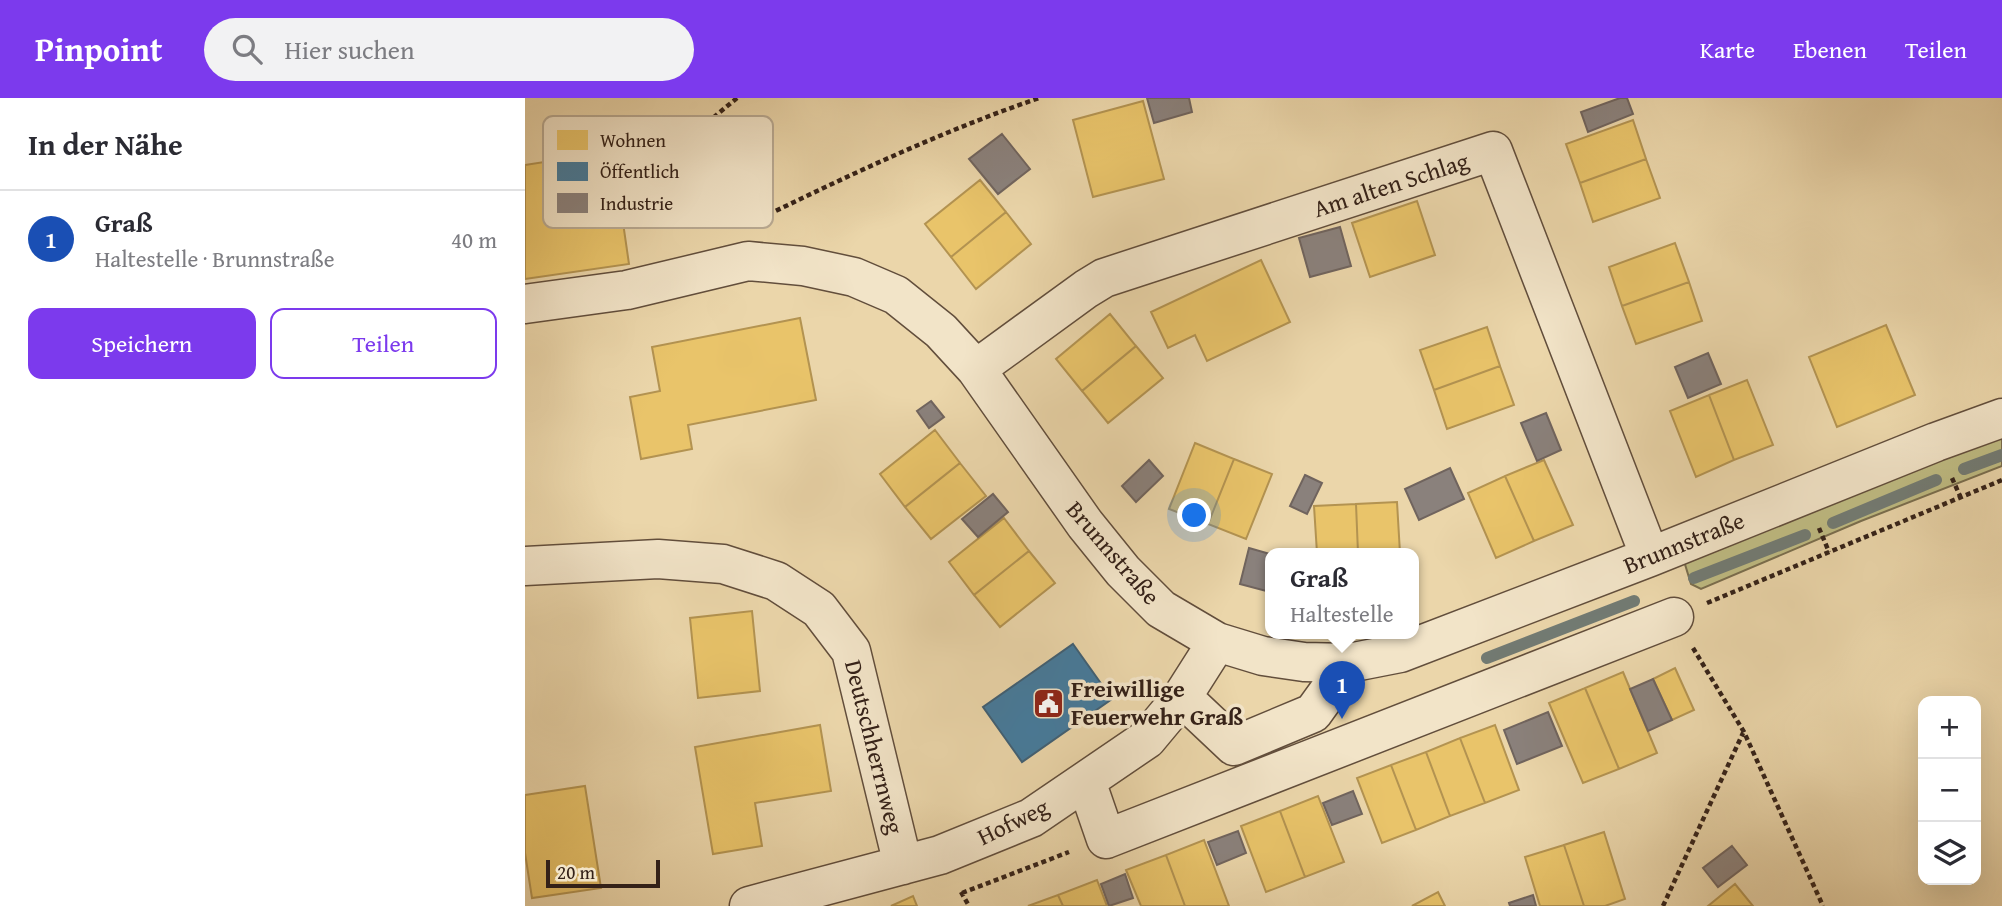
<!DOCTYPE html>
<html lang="de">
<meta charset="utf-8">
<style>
:root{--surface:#fff;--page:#f2f2f3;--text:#2b2b33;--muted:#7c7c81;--line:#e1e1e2;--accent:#7c3aed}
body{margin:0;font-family:"Gentium Book Plus",serif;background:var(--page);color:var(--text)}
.controls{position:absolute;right:21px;bottom:21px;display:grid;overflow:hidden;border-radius:14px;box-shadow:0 7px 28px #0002}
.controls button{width:63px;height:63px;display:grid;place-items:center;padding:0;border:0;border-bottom:2px solid var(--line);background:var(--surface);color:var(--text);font:35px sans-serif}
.scale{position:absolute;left:21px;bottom:18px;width:114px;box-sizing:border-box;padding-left:7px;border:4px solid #342118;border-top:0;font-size:19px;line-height:24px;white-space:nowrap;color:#342118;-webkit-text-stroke:5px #f2e4c8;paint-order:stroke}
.you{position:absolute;left:670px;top:418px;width:24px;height:24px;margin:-18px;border:5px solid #fff;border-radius:50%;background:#1a73e8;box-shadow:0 0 0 10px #1a73e833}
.badge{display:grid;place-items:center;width:46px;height:46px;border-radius:50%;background:var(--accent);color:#fff;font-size:23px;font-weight:700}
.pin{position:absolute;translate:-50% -58px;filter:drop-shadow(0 2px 4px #0008)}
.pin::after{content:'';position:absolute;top:37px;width:24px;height:21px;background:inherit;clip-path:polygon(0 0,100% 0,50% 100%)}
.popup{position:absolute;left:740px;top:450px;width:154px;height:91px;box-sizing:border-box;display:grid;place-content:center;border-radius:14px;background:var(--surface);filter:drop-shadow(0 2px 5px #0005);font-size:23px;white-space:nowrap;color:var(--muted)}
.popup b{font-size:26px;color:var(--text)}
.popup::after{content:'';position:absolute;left:50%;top:100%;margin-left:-14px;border:14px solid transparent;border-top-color:var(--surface)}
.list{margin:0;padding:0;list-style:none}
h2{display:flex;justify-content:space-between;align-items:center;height:91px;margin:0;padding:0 28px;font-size:30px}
h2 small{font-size:23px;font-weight:400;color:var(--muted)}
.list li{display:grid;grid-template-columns:46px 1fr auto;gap:21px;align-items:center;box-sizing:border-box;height:98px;padding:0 28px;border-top:2px solid var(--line)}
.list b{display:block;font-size:26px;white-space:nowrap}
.list p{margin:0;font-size:23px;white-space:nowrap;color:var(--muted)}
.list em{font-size:23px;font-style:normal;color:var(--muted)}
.actions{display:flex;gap:14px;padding:21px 28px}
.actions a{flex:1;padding:16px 0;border:2px solid var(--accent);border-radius:14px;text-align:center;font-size:24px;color:var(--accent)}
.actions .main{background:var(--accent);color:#fff}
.icon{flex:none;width:38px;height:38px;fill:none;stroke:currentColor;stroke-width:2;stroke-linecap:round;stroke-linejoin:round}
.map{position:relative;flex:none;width:1477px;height:808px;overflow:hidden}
header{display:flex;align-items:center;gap:42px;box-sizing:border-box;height:98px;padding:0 35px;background:var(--accent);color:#fff}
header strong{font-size:33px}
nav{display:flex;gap:38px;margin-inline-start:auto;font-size:24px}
.search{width:490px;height:63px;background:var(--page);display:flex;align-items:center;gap:18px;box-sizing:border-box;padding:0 24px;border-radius:38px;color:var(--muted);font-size:26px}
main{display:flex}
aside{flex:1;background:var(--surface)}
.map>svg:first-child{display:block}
.green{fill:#bfbc83;stroke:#7a6e4e;stroke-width:2}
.homes{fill:#e9c46a;stroke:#b39351;stroke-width:2}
.public{fill:#457b9d;stroke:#406075;stroke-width:2}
.industry{fill:#8a817c;stroke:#70645e;stroke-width:2}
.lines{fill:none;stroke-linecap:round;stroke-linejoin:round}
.stream{stroke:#727b74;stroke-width:12}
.minor-casing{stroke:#624e3c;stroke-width:41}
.path{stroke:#342118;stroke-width:4.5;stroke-dasharray:5 3.5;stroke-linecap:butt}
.minor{stroke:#f2e4c8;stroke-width:38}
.labels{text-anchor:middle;stroke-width:7;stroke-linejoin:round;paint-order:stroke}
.street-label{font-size:24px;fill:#342118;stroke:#f2e4c8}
.poi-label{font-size:24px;font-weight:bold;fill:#342118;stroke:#f2e4c8;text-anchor:start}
.key{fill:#f2e4c8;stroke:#b9aa93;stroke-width:2}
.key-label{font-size:19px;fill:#342118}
</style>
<header>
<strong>Pinpoint</strong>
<div class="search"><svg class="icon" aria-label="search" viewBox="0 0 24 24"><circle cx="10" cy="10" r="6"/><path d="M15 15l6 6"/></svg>Hier suchen</div>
<nav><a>Karte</a><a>Ebenen</a><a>Teilen</a></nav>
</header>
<main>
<aside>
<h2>In der Nähe<small></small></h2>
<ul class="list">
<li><span class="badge" style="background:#1a4fb4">1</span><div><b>Graß</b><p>Haltestelle · Brunnstraße</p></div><em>40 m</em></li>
</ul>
<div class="actions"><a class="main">Speichern</a><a>Teilen</a></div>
</aside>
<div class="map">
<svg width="1477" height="808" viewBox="0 0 1477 808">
<rect width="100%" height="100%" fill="#ebd6aa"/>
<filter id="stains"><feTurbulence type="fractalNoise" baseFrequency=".00286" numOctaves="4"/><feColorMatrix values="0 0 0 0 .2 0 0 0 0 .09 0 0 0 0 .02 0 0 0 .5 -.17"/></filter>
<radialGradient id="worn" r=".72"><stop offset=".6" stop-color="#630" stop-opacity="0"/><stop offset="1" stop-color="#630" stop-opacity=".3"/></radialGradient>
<!-- green -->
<path class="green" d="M1477,335V368L1336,423L1176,491L1166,486L1159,463Z"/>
<!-- homes -->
<path class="homes" d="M618,3L639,81L568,99L548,22Z
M1108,22L1121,61L1055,85L1041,46Z
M86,42L104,166L0,181V67L39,61L37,49Z
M1121,61L1135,100L1068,124L1055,85Z
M455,82L481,114L426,159L400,126Z
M892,103L910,157L845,179L827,125Z
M481,114L506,146L451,191L426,159Z
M1150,145L1164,184L1097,208L1084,169Z
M736,162L765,224L682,263L670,237L643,250L626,214Z
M1164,184L1177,223L1111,246L1097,208Z
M585,216L611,248L557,293L531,261Z
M275,220L291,302L163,327L167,351L116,361L105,299L135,293L127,249Z
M1361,227L1390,297L1312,329L1284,259Z
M962,229L975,268L909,292L895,252Z
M611,248L638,280L583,325L557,293Z
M975,268L989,307L922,331L909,292Z
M1222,282L1248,347L1209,362L1184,297Z
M1184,297L1209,362L1171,379L1145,313Z
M410,332L435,365L380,409L355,376Z
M670,345L709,361L683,426L644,411Z
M709,361L747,376L721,441L683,426Z
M1019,362L1048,427L1009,443L980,378Z
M435,365L461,398L406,441L380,409Z
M980,378L1009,443L971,460L943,395Z
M872,404L875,455H833L831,406Z
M831,406L833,455H792L789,408Z
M479,420L504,453L449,497L424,464Z
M504,453L530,485L475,529L449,497Z
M227,513L235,593L173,600L165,520Z
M1150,570L1169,612L1147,622L1128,581Z
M1098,574L1132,655L1094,671L1060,590Z
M1060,590L1094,671L1058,685L1024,605Z
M295,627L306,693L230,705L237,748L188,756L170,649Z
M970,627L994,692L960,705L935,640Z
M935,640L960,705L925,718L901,654Z
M901,654L925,718L891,732L866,667Z
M866,667L891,732L857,745L832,680Z
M60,688L76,790L7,800L0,755V697Z
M793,698L819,764L780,779L755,713Z
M755,713L780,779L741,794L716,728Z
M1079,734L1100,801L1080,808H1059L1039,747Z
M679,742L704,808H660L641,757Z
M1039,747L1059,808H1015L1000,759Z
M641,757L660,808H616L601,772Z
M572,782L582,808H538L533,797Z
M1210,786L1228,808H1183Z
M913,794L920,808H887Z
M533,797L538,808H503Z
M388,798L392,808H366Z"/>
<!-- public -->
<path class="public" d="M548,546L587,601L497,664L458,609Z"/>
<!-- industry -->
<path class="industry" d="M622,0H664L667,14L629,25Z
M1095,0H1102L1108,16L1063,34L1056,14Z
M477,36L505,71L473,96L444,61Z
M815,129L826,168L785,179L774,140Z
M1183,255L1196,286L1163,300L1150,269Z
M406,303L419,319L404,330L392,313Z
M1021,315L1036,352L1012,363L996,325Z
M624,362L638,378L611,404L597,388Z
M925,370L939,401L894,422L880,391Z
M780,377L797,385L782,416L765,408Z
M468,396L483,414L453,439L437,421Z
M724,450L745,456V494L715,486Z
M1128,581L1147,622L1123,633L1105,591Z
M1023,614L1037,648L992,666L979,632Z
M828,693L837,716L807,727L798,705Z
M713,733L721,755L692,767L683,744Z
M1207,748L1222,767L1193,789L1178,770Z
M600,776L608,800L584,808L576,786Z
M1008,797L1011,808H985L984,805Z"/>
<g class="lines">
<!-- stream -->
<path class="stream" d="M1439,371L1477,357
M1308,425L1411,382
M1169,480L1280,437
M962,560L1109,503"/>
<defs>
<path id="minor" d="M0,206L102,192L223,163L278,168L329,179L371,197L416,233L451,271L560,426L598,473L636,511L692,544L738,558L779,564L824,565L875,555L1125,459L1411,344L1477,320
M451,271L561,191L579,180L968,53L1125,459
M0,468L133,461L198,466L251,483L294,511L326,553L378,767
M657,599L709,648L788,615L824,565
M561,683L581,741L1149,519
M224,808L415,757L506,720L622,641L657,599L692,544"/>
</defs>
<!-- minor casing -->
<use href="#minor" class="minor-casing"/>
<!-- path -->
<path class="path" d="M212,0L172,33L216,124
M228,124C322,78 415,34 514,0
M1427,380L1435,398
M1294,430L1304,454
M1182,505L1477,382
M1168,550L1219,634L1298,808
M436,794L444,808
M437,795L544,754
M1138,808L1218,635"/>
<!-- minor -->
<use href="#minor" class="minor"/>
</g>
<!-- icons -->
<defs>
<symbol id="civic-square" viewBox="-11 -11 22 22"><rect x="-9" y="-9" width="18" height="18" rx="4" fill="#8f2418" stroke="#f2e4c8"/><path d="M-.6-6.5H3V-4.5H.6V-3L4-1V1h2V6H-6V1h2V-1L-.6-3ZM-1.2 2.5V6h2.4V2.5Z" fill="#fff"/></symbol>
</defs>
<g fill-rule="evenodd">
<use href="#civic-square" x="506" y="588" width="35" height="35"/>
</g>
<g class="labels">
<!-- street labels -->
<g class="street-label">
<text transform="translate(866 87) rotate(-18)" y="8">Am alten Schlag</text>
<text transform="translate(1159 445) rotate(-22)" y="8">Brunnstraße</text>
<text transform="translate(588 455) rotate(49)" y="8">Brunnstraße</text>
<text transform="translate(349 649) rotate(76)" y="8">Deutschherrnweg</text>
<text transform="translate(488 724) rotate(-26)" y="8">Hofweg</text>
</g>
<!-- poi labels -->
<g class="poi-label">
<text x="546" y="599">Freiwillige<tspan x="546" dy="28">Feuerwehr Graß</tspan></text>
</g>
</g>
<!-- legend -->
<rect x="18" y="18" width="230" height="112" rx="10" class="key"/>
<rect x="32" y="32" width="31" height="20" fill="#e9c46a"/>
<rect x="32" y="64" width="31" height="19" fill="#457b9d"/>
<rect x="32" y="95" width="31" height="20" fill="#8a817c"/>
<g class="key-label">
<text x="75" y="49">Wohnen</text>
<text x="75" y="80">Öffentlich</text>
<text x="75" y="112">Industrie</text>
</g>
<rect width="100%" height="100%" filter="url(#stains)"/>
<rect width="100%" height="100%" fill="url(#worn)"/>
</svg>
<div class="controls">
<button>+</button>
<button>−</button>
<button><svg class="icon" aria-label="layers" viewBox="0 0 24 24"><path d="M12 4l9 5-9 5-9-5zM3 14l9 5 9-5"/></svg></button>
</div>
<div class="scale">20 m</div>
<div class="you"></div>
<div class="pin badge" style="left:817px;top:621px;background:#1a4fb4">1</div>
<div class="popup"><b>Graß</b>Haltestelle</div>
</div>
</main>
